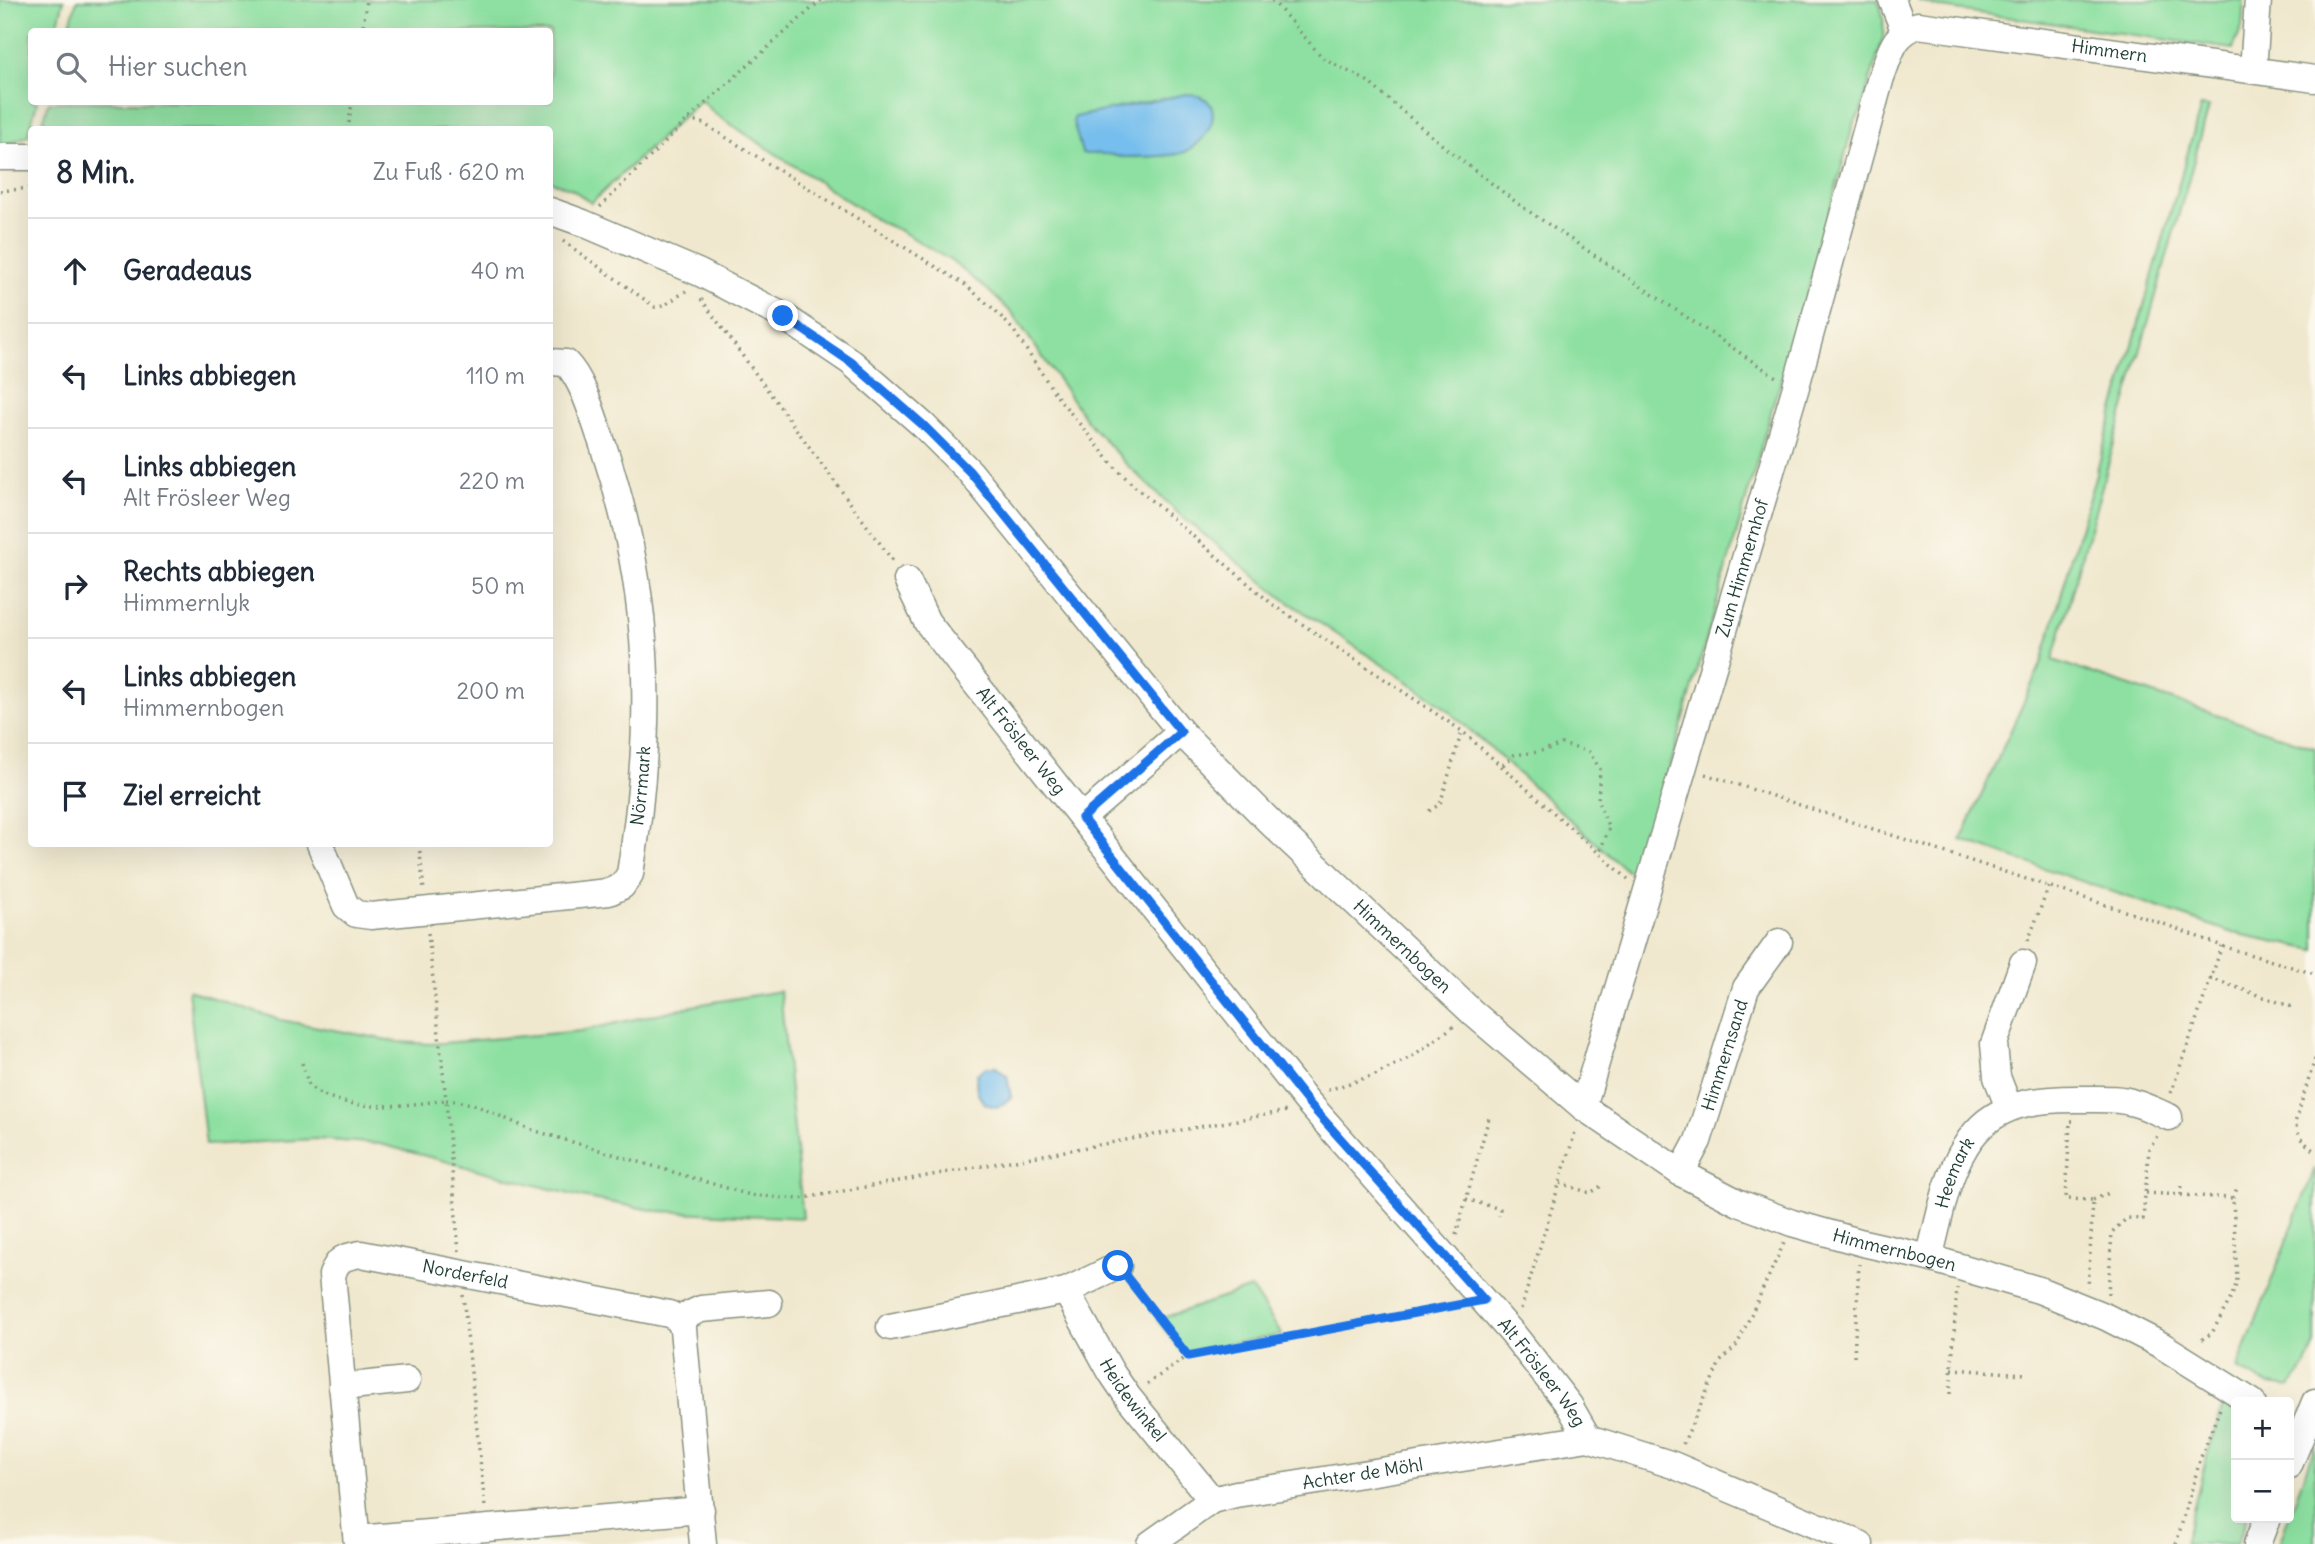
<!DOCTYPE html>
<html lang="de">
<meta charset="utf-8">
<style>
:root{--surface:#fff;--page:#f2f2f3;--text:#1f2937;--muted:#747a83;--line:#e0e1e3}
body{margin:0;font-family:Delius,sans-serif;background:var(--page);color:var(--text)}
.controls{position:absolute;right:21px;bottom:21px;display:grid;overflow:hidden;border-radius:7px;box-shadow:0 7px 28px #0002}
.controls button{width:63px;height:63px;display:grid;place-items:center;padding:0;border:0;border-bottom:2px solid var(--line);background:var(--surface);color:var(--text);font:35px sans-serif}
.stop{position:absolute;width:21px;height:21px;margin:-16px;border:5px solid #1a73e8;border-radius:50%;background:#fff}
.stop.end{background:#1a73e8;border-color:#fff;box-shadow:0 2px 7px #0008}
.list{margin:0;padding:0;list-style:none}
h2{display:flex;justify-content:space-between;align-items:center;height:91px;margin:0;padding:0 28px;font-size:30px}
h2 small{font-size:23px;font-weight:400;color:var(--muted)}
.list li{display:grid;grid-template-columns:46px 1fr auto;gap:21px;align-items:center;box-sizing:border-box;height:105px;padding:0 28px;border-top:2px solid var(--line)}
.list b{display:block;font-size:26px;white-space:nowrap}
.list p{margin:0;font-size:23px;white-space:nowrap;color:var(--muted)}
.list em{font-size:23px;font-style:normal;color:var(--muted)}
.icon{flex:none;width:38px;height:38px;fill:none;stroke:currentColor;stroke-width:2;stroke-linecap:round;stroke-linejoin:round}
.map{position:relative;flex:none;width:2315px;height:1544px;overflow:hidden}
.search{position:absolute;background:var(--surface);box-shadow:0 7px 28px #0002;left:28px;top:28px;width:525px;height:77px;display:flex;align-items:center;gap:18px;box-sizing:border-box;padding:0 24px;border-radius:7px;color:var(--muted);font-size:26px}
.panel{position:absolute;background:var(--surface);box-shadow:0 7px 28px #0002;left:28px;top:126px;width:525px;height:721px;border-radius:7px}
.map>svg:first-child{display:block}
.green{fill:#8de0a1;stroke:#568e6a;stroke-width:2}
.water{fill:#74beed;stroke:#4a7e90;stroke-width:2}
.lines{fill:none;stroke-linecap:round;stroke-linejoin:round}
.minor-casing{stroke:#889281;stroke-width:29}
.path{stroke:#889281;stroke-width:3.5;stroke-dasharray:2 5;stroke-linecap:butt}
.minor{stroke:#fff;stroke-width:26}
.route{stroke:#1a73e8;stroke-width:9}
.labels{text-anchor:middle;stroke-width:5;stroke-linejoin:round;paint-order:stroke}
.street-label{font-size:18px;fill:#1f3d34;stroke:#fbf7ec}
</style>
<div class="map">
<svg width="2315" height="1544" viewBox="0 0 2315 1544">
<rect width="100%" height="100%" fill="#fbf7ec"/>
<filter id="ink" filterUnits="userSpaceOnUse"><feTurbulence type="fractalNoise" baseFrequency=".0143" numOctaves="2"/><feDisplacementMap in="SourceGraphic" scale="14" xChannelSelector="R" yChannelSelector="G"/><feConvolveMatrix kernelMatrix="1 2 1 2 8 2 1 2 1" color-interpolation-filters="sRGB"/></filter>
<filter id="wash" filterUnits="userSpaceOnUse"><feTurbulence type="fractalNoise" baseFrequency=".00686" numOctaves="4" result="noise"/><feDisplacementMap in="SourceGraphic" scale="28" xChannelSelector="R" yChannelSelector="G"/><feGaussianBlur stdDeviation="1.57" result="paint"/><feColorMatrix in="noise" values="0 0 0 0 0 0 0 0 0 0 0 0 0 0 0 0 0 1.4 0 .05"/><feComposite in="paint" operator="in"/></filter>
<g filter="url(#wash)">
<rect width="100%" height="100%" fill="#f0e8ce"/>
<!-- green -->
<path class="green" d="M0,0H64L56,31L32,32V102H37L28,136L0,147Z
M77,0H1878C1884,13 1884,24 1883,38L1860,114L1854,122L1789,359L1775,398L1641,869L1627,871L1441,704L1284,599L1181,516L1126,464L1087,421L1012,313L989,291L951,261L901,231L880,222L715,114L701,100L591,203L572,189L550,181V130H92L43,122L49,102H550V32L68,31Z
M1917,0H2244L2242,27L2233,49L1942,8Z
M2201,106L2209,107L2053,660L2315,748V950L2233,933L1961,840L2042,662Z
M188,990L281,1020L399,1042L431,1044L581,1031L702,1004L780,991L803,1218L657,1211L581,1197L380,1144L316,1139L206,1145Z
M2315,1168V1344L2306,1365L2290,1387L2268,1384L2237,1369Z
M1251,1288L1282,1335L1182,1352L1157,1320Z
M2224,1403L2236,1415V1518H2247L2236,1544H2184L2206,1460Z
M2315,1445V1544H2279Z"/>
<!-- water -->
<path class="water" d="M1186,94C1229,95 1214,138 1185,152C1172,157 1140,157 1125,157C1118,157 1111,154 1104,154C1096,153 1089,155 1082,153L1073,121L1075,117Z
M986,1067H996L1007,1076L1011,1097L999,1107C980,1107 974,1092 977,1074Z"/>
</g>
<g filter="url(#ink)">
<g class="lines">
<defs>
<g id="minor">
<path d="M1892,0L1904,30"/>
<path d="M2253,70L2258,0"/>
<path d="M0,157H32"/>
<path id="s1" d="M550,211L583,223L700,273L783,316L851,362L923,425L970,472L1181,732L1272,824L1473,1013L1583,1107L1681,1173L1739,1203L1792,1223L1863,1243L1929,1258L2039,1290L2106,1317L2161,1345L2252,1402"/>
<path id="s2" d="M907,580L927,622L1082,818L1306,1100L1513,1334L1569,1405L1588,1438"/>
<path d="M1082,818L1181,732"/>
<path id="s3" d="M320,844L346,906L356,914L371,916L609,892L622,886L630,874C655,721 652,592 603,445C594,420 584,381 566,363L550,362"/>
<path id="s4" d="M1583,1107L1795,390L1881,77C1891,52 1892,35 1918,25L2315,79"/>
<path d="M2009,1108L1997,1077L1994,1044L2023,963"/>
<path id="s5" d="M1681,1173L1698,1141L1746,988L1779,942"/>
<path id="s6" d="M1929,1258C1939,1222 1945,1179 1965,1147C1992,1101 2039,1098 2086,1099C2102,1099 2119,1098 2134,1103C2146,1106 2157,1112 2169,1117"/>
<path id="s7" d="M1066,1291L1111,1372L1128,1397L1212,1500"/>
<path d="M679,1319L701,1309L769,1303"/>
<path d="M890,1327L1066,1291L1118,1266"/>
<path d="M342,1387L407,1380"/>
<path d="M2289,1465L2315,1402"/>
<path d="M357,1539L701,1510"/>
<path id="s8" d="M357,1544L332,1275C338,1258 344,1257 361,1254L669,1314L679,1319L683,1329L703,1544"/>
<path id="s9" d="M1150,1544L1212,1500L1236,1494L1588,1438L1673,1465L1860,1544"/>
<path d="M2257,1544L2267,1518"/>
</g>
</defs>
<!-- minor casing -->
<use href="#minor" class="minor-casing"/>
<!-- path -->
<path class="path" d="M1272,0L1323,58L1367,81L1447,149L1521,206L1776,377
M362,32L367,0
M688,119L704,124L964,284L996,311L1014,331L1056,395L1113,465L1132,484L1272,604L1462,731L1628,879
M348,130L352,102
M0,191L32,188
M600,207L688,119L821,0
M563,241L655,307L663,306L686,291
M701,299L895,564
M1503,765L1514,755L1538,752L1562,744L1589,752L1600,769L1598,802L1609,828L1599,853
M1705,774L2164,924L2222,946L2315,974
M1429,811L1440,804L1462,731
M419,844L424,891
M428,933L446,1100L473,1104L529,1129L750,1195L799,1199L1287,1111
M2028,941L2049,886
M2210,978L2295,1008
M2315,1059L2295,1123L2300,1138L2315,1152
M302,1063L309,1086C346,1114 402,1106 446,1100L459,1253
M1328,1090L1375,1075L1411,1057L1454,1026
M2171,1093L2222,946
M2073,1121H2070L2066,1199L2093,1200L2088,1288
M1560,1183L1590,1193L1603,1185
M2146,1193L2233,1198L2237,1282L2231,1298L2212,1333L2198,1342
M2181,1195L2182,1184
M2233,1198L2237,1188
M1466,1199L1500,1209L1499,1216
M2093,1200L2109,1193
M1456,1235L1490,1114
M1131,1283L1188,1356
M2108,1294L2112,1232L2127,1218L2143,1219L2149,1149L2157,1136
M463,1295L485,1507
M1521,1309L1576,1129
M1854,1356L1859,1264
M1952,1369L2026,1374
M1147,1384L1188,1356L1459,1305
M1950,1394L1957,1288
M1683,1444L1720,1362L1737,1345L1784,1243
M2176,1544L2201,1457L2221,1406"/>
<!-- minor -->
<use href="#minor" class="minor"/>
</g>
</g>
<g class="lines" filter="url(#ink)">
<!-- route -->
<path class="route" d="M783,316L851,362L923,425L970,472L1181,732L1082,818L1306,1100L1484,1300L1188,1356L1118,1266"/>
</g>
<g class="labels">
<!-- street labels -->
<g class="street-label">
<text dy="6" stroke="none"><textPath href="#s4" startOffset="1332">Himmern</textPath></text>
<text dy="6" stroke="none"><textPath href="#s4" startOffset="562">Zum Himmernhof</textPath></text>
<text dy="6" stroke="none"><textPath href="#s2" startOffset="198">Alt Frösleer Weg</textPath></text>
<text dy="6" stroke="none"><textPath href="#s3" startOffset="452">Nörrmark</textPath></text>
<text dy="6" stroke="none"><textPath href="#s1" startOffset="1143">Himmernbogen</textPath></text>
<text dy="6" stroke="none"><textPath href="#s5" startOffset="126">Himmernsand</textPath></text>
<text dy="6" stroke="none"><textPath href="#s6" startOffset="89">Heemark</textPath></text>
<text dy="6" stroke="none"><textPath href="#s1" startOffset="1731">Himmernbogen</textPath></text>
<text dy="6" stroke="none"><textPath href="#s8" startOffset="415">Norderfeld</textPath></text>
<text dy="6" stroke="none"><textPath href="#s2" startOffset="1017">Alt Frösleer Weg</textPath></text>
<text dy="6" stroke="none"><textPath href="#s7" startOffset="128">Heidewinkel</textPath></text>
<text dy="6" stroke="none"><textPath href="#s9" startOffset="229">Achter de Möhl</textPath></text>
</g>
</g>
</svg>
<div class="controls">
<button>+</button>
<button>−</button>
</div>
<div class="stop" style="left:1118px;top:1266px"></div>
<div class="stop end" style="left:783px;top:316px"></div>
<div class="search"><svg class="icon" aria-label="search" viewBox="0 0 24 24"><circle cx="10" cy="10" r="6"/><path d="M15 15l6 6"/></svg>Hier suchen</div>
<section class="panel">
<h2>8 Min.<small>Zu Fuß · 620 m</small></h2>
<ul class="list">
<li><svg class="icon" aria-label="ahead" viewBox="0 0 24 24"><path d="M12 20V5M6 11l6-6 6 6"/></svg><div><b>Geradeaus</b></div><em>40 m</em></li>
<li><svg class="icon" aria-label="left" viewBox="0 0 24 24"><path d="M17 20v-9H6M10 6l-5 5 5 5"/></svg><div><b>Links abbiegen</b></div><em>110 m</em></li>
<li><svg class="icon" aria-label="left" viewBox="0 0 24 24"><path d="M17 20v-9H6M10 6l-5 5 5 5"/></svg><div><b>Links abbiegen</b><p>Alt Frösleer Weg</p></div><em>220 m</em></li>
<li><svg class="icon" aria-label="right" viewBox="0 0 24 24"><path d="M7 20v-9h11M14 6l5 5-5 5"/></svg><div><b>Rechts abbiegen</b><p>Himmernlyk</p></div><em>50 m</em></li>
<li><svg class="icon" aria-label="left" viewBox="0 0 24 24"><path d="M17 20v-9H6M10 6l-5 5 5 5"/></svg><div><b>Links abbiegen</b><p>Himmernbogen</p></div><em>200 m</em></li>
<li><svg class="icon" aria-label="arrive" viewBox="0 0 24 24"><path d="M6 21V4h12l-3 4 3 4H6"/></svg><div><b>Ziel erreicht</b></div></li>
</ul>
</section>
</div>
